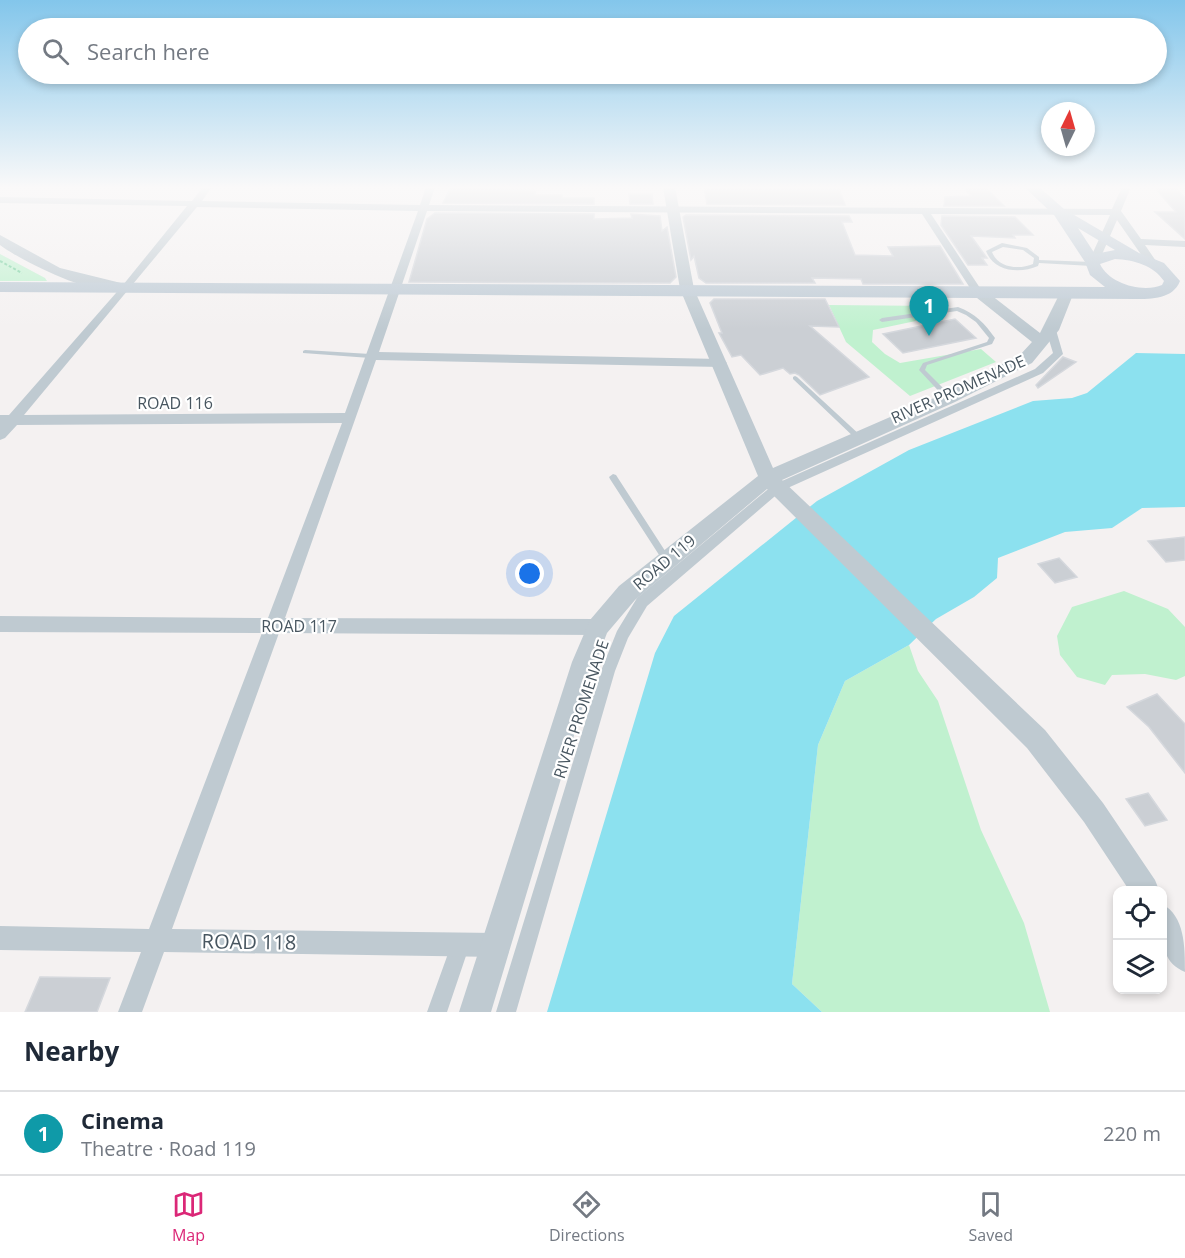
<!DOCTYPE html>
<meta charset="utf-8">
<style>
:root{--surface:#fff;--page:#f6f6f7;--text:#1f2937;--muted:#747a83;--line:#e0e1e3;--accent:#db2777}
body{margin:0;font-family:"Open Sans",sans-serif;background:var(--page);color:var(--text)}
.controls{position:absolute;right:18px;bottom:18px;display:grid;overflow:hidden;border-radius:12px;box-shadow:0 3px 9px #0003}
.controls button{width:54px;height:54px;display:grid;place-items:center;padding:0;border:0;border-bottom:2px solid var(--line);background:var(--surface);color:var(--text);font:30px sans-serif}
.compass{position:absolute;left:1041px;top:102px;width:54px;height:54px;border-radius:50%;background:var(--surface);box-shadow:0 3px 9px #0003;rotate:5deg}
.you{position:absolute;left:530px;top:574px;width:21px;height:21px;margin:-15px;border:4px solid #fff;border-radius:50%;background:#1a73e8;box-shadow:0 0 0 9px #1a73e833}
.badge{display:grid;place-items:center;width:39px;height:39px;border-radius:50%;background:var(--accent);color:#fff;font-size:20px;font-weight:700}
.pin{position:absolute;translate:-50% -50px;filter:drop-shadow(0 2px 3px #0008)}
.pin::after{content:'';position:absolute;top:32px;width:21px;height:18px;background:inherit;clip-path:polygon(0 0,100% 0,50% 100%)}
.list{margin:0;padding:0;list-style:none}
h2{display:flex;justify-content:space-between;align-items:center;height:78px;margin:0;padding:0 24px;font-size:26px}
h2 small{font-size:20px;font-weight:400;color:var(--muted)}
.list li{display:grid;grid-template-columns:39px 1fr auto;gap:18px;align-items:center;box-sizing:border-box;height:84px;padding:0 24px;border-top:2px solid var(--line)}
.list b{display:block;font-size:22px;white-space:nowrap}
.list p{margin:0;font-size:20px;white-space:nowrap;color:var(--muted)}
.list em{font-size:20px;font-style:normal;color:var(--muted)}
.icon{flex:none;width:33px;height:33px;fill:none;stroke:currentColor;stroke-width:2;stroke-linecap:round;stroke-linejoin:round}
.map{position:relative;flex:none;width:1185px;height:1012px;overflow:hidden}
.search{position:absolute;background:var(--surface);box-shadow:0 3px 9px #0003;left:18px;right:18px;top:18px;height:66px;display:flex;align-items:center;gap:15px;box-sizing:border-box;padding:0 21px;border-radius:33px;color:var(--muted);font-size:22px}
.sheet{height:162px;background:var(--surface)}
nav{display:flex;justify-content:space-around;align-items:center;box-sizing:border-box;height:84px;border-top:2px solid var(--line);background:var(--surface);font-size:16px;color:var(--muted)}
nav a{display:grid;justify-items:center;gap:3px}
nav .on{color:var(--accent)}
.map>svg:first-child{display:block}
.green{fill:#c0f1cf}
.water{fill:#8ce1ef}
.building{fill:#cbcfd4;stroke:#d5d8dd;stroke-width:1.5}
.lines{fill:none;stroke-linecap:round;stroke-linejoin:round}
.path{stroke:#76d19e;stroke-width:2;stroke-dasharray:3 2;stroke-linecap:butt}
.service{fill:#bfcad1;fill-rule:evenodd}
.pedestrian{fill:#bfcad1;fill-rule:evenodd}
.minor{fill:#bfcad1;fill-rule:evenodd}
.tertiary{fill:#bfcad1;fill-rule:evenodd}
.secondary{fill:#bfcbd5;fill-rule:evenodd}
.labels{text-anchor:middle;stroke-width:4.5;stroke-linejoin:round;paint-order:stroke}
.street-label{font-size:16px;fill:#485660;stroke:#fff}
.near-street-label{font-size:20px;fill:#485660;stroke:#fff}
</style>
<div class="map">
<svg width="1185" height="1012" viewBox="0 0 1185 1012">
<rect width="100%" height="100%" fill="#f4f1f1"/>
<!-- green -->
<path class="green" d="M0,254L45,278L47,281H0Z
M829,305L935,306L944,315L873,330L872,342L885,354L900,363L981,349L996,362L910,396L846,342Z
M1124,591L1168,609L1185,627V676L1176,680L1145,674L1112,675L1105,685L1077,677L1060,655L1057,636L1072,607Z
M909,645L918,671L938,701L981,830L1024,923L1050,1012H822L792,984L818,745L845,681Z"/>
<!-- water -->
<path class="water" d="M1136,353L1185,354V507L1142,508L1112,528L1065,532L998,558L997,578L974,597L936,619L909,645L845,681L818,745L792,984L822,1012H547L655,653L674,616L817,501L909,450L1033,401L1072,398L1087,393Z"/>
<!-- building -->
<path class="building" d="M451,187L536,190L535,195H562V198H594V204L443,203Z
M963,187H985L1004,206H944L945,197L971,196Z
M1154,187H1175L1185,198V239L1155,212H1176Z
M704,188L839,189L845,205L707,204Z
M629,194H652L653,204H630Z
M435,213L594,214V219L632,218L631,214L660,216L662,231L667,227L676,277L670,283L409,282L427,219Z
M686,215L849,216L852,222H842L855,255L893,256L888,247L940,246L963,284H863L861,279L812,278L815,283H706L699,278L694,256L691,260L683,217Z
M942,216L1015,217L1033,235H1013L1015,238L971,236L987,258H982L987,265H968L941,225Z
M714,299H825L839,327L810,326L869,377L820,395L799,375L795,373L790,374L783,368L760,375L741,355L732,357L719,333H722L710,303Z
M955,319L976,338L903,353L883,334Z
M1063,357L1076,362L1038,388L1036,385Z
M1185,537V560L1166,562L1148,541Z
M1059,558L1077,577L1055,583L1038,564Z
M1157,694L1185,724V773L1149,727L1127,707Z
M1148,793L1167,820L1145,826L1126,799Z
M40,977L110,978L97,1012H25Z"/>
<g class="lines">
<!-- path -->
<path class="path" d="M0,261L22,273"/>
<!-- service -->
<path class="service" d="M1002,243L1027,248L1039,257V260L1092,262L1095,264L1092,266L1039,263L1038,266C1020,274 994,272 986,251ZM1003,247L1023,250L1034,258L1033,264C1019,270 998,268 992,252Z
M958,307C975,313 985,324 995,338L992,344L927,365L925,370L951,396L952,398L951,400H947L919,370L923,363L987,342L989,338L976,322L966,315L957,311L882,322L879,320L882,318Z
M305,350L370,354L373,356L370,358L303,353V351Z
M795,376L797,377L861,436L862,438L861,440H857L793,379V377Z
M613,474L616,475L669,557L670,559L669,561L666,562L663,561L610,479L609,477Z"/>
<!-- pedestrian -->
<path class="pedestrian" d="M1051,327L1056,330L1063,354L1043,373L781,491L647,606L628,638L615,671L516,1012H496L601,671L617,631L637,598L773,485L1035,369L1053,353L1046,330Z
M461,935L468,937L470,944L447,1012H427L454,937Z"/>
<!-- minor -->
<path class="minor" d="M203,187H212L202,201L420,205L426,187H435L429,205L1112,209L1122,187H1131L1121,211L1141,239L1185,241V247L1145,245L1158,264L1149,266L1117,220L1100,259L1095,262L1090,259L1110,215L931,214L982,291L977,294L972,291L922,214L427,211L379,352L721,359L727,363L721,367L376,360L285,618L598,619L604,622L607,627L604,632L598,635L279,633L172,929L497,933L505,937L509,945L505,953L497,957L164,952L142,1012H118L141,952L0,950V926L149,929L262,633L0,632V616L268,618L342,423L17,425L5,438L0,440V415H9L123,285L187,206L0,203V197L192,201ZM197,207L418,211L345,413L24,415Z"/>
<!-- tertiary -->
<path class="tertiary" d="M663,187H675L694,289L773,468L943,394L1020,355L1032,342L972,294V288H982L1040,333L1062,289H1072L1074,292L1059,330L1032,363L955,402L782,480L1045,730L1103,803L1155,880L1159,890H1129L1084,822L1027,748L767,489L635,600L607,633L596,662L491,1012H459L572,662L590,620L619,586L758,476L680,289Z
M0,235L60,268L121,283L123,286C105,304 18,259 0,245Z
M1162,904C1185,916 1185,947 1185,972C1157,961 1162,930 1162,904Z"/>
<!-- secondary -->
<path class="secondary" d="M1024,187H1039L1064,209L1139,253L1164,263L1180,281C1173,299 1152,299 1135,299L0,292V282L1105,287L1090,275L1085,262L1054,215ZM1078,228L1115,250L1095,254ZM1115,259C1134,260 1153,265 1164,281L1162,285C1143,293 1109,284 1100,264Z"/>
</g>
<!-- sky -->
<linearGradient id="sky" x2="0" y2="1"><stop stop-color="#83c6eb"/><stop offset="0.57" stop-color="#faf9f9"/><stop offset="1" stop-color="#faf9f9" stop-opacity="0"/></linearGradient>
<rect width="1185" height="329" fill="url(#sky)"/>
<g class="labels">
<!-- street labels -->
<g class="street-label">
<text transform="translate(958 389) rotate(-24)" y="6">RIVER PROMENADE</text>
<text x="175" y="409">ROAD 116</text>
<text transform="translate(664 562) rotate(-40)" y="6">ROAD 119</text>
<text x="299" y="632">ROAD 117</text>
<text transform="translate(581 709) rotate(-72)" y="6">RIVER PROMENADE</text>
</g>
<!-- near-street labels -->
<g class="near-street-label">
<text transform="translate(249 942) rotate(1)" y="7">ROAD 118</text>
</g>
</g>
</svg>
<div class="controls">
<button><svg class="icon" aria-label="locate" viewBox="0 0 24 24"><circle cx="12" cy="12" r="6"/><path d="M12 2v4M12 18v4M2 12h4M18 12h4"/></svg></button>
<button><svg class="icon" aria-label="layers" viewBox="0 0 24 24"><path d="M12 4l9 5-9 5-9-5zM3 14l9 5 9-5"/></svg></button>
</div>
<svg class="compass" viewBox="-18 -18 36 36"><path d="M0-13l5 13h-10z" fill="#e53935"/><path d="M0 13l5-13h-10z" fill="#747a83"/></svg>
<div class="you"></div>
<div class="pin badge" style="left:929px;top:336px;background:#0f9aa8">1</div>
<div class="search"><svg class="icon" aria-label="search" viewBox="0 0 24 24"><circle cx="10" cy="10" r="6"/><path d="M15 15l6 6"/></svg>Search here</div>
</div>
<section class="sheet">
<h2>Nearby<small></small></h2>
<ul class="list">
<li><span class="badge" style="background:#0f9aa8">1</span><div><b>Cinema</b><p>Theatre · Road 119</p></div><em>220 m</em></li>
</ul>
</section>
<nav>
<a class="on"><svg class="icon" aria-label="map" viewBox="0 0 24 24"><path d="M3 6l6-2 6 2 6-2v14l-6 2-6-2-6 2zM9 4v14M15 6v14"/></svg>Map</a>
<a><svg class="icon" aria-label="directions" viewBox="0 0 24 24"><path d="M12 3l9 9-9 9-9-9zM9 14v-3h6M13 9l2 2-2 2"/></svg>Directions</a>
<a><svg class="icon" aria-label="saved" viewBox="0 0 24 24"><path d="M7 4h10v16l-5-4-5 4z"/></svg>Saved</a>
</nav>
